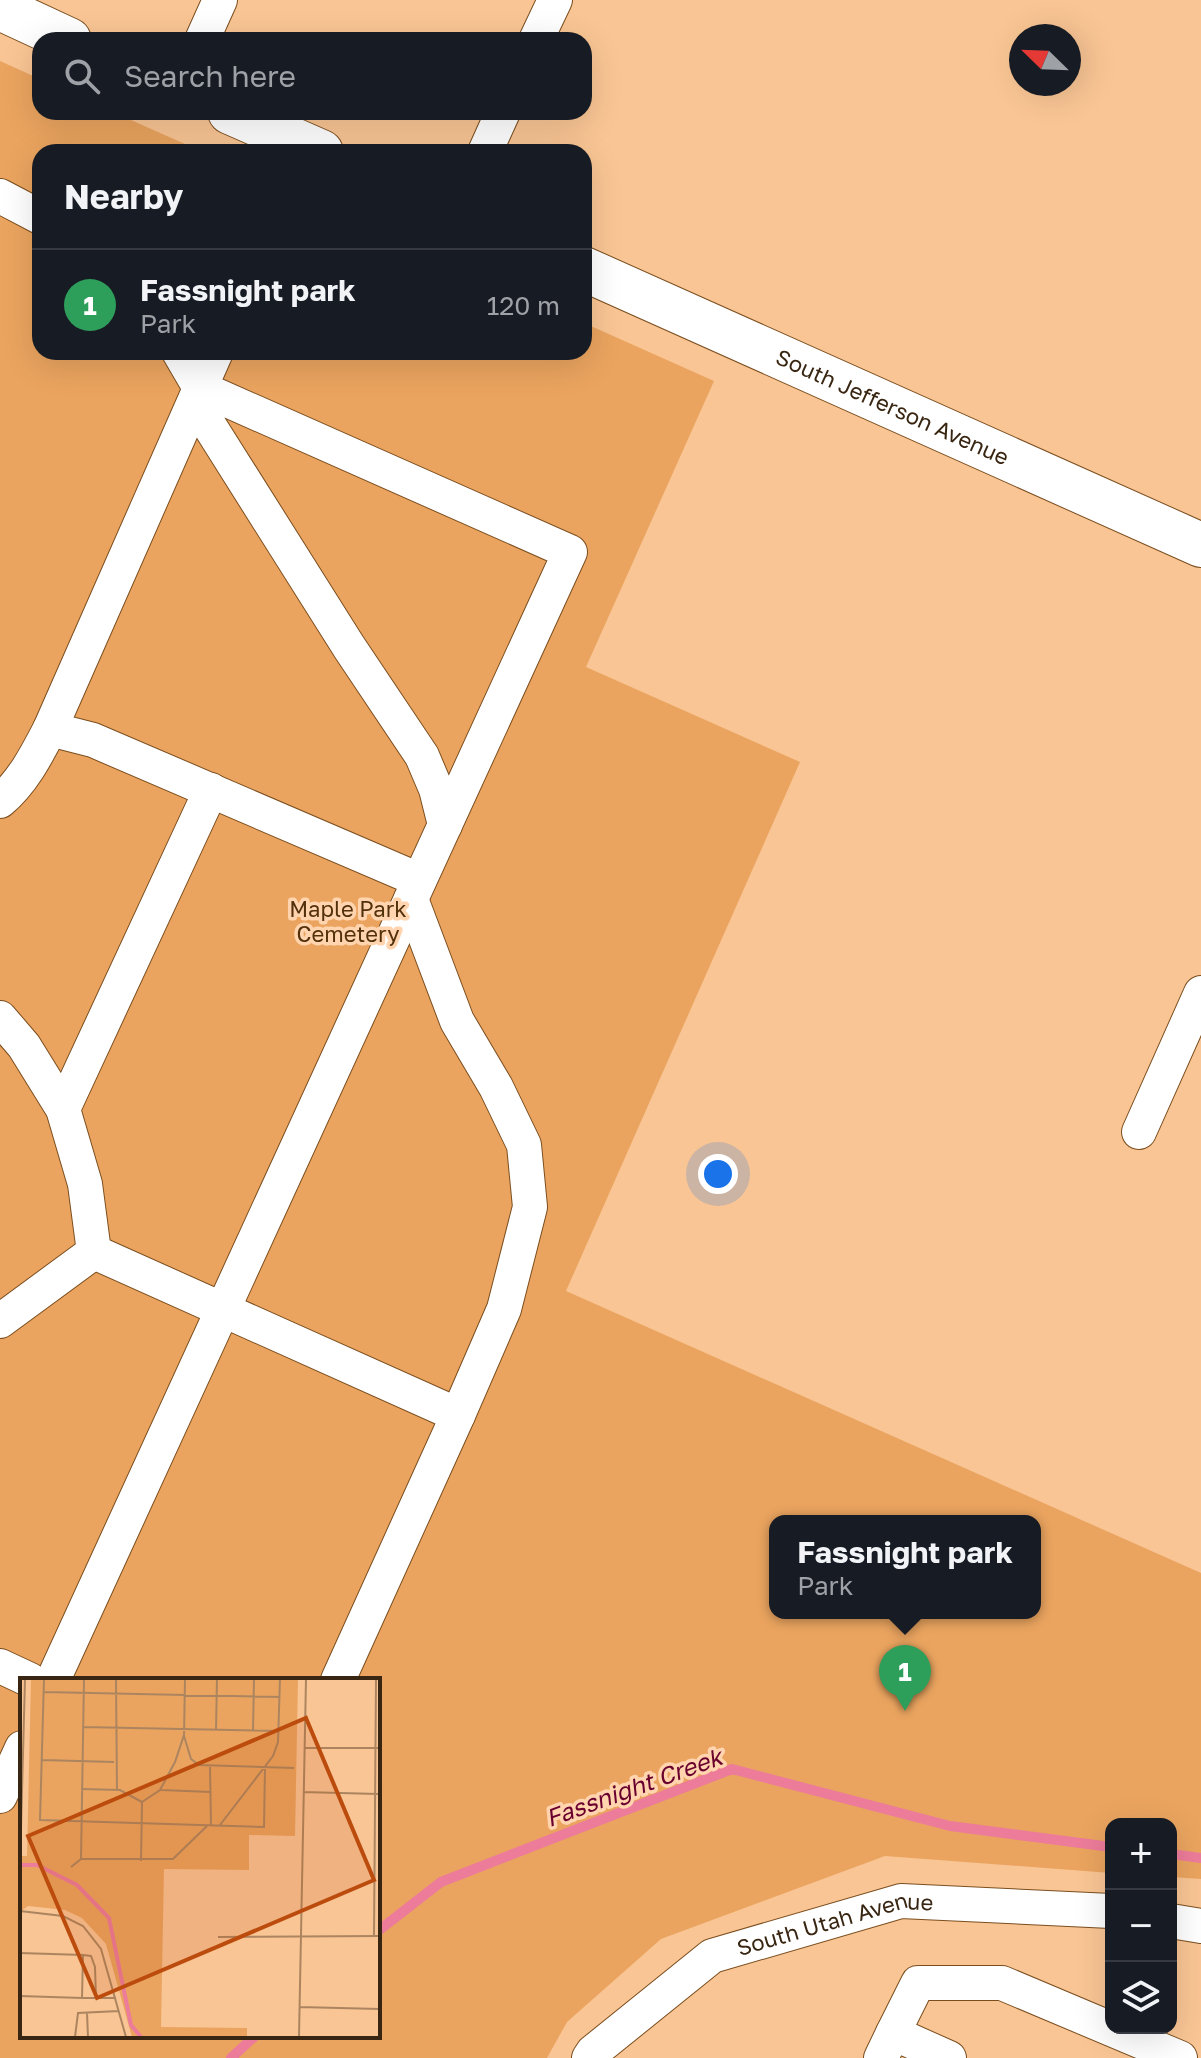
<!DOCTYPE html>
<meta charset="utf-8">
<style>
:root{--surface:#171b24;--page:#242831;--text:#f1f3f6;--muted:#9ea1a6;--line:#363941;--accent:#91b4cc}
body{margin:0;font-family:"Golos Text",sans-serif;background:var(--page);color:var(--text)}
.controls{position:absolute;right:24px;bottom:24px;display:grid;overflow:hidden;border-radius:16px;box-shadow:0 8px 32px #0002}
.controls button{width:72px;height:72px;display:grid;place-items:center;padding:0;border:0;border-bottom:2px solid var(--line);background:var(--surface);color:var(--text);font:40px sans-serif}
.compass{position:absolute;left:1009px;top:24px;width:72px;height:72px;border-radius:50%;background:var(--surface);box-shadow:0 8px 32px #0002;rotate:293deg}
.you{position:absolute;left:718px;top:1174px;width:28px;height:28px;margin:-20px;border:6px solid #fff;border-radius:50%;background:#1a73e8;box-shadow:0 0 0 12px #1a73e833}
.badge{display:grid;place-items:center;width:52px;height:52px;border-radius:50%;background:var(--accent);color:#fff;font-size:26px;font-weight:700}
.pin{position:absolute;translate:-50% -66px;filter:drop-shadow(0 2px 4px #0008)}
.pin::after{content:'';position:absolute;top:42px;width:28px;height:24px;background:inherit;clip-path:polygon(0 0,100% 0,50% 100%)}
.popup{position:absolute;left:769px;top:1515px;width:272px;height:104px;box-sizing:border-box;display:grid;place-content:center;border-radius:16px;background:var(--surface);filter:drop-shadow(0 2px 6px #0005);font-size:26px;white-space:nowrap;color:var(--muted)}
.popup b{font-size:30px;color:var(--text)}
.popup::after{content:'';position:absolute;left:50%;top:100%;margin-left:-16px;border:16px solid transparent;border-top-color:var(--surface)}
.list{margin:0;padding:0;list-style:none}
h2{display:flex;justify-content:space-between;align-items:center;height:104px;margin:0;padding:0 32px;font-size:34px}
h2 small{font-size:26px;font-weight:400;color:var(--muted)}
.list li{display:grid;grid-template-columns:52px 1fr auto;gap:24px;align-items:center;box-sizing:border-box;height:112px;padding:0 32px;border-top:2px solid var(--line)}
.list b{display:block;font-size:30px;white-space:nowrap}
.list p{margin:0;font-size:26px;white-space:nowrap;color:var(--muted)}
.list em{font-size:26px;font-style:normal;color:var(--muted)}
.icon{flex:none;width:44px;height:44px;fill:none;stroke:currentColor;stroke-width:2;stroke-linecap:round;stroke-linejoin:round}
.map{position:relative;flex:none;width:1201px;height:2058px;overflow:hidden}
.search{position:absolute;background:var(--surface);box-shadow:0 8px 32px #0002;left:32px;top:32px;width:560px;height:88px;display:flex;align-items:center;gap:20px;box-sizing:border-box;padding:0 28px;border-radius:24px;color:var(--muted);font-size:30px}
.panel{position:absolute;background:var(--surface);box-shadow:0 8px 32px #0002;left:32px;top:144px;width:560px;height:216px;border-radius:24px}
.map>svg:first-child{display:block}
.green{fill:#eaa45f;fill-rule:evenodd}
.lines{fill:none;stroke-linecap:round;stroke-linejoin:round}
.stream{stroke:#ec7c9a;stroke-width:10}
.minor-casing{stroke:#7b4e1f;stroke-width:36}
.major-casing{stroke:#7b4e1f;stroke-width:46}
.minor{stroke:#fff;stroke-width:34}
.major{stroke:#fff;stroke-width:44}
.labels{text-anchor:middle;stroke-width:7;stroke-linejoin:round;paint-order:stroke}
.street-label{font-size:22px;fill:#392612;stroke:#ffd4ae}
.park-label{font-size:22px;fill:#51300b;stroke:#ffd4ae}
.water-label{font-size:24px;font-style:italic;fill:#69002e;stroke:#ffd4ae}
.inset-river{fill:none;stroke:#ec7c9a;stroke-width:4}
.inset-road{fill:none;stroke:#ac8560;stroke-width:2}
.view{fill:#bc4c0e;fill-opacity:0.15;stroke:#bc4c0e;stroke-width:4}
.inset-edge{fill:none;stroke:#392612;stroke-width:4}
</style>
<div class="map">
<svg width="1201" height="2058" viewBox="0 0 1201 2058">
<rect width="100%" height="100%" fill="#f9c594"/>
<!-- green -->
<path class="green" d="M0,61L40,79V112H113L203,152H40V352H584V323L714,381L586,667L800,762L566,1291L1201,1573V1879L1171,1877V1824H1111V1873L885,1856L661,1939L567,2022L547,2058H0ZM775,1521H1035V1613H775ZM22,1680H378V2036H22Z"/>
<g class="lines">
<!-- stream -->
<path class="stream" d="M1171,1854L1201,1858
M378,1931L441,1882L732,1769L950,1826L1111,1847
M231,2058L255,2036"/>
<defs>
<g id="minor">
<path d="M202,40L220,0"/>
<path d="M536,40L555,0"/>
<path d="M485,152L503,112"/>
<path d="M0,196L40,217"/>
<path d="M179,352L200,388L209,425L349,647L422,756L436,789L445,825"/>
<path d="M50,729L93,740L419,880"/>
<path d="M0,801C23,782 37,754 50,729L216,352"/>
<path d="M0,1018L24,1046L63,1109L85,1184L94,1252"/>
<path d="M63,1109L211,790"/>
<path d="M1139,1132L1201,993"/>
<path d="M94,1252L458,1415"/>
<path d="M0,1321L94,1252"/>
<path d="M0,1666L30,1680"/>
<path d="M53,1680L570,552L200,388"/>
<path d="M338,1680L458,1415L504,1309L530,1207L524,1145L496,1087L457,1021L411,899"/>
<path d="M0,1796L22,1748"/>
<path d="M1171,1921L1201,1926"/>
<path d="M893,2033L918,1983H1002L1180,2058"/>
<path id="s1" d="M589,2058L593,2052L712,1956L901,1901L1111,1911"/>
<path d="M881,2058L893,2033L949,2058"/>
</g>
<g id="major">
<path d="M0,8L69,40"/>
<path d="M230,112L321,152"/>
<path id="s2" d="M584,269L1201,545"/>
</g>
</defs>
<!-- minor casing -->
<use href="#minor" class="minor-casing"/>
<!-- major casing -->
<use href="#major" class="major-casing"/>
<!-- minor -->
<use href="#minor" class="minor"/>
<!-- major -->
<use href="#major" class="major"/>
</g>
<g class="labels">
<!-- street labels -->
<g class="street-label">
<text dy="8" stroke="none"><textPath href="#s2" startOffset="338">South Jefferson Avenue</textPath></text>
<text dy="8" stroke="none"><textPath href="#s1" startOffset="288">South Utah Avenue</textPath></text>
</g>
<!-- park labels -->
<g class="park-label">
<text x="348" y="917">Maple Park<tspan x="348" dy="25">Cemetery</tspan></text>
</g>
<!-- water labels -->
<g class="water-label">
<text transform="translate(634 1788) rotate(-20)" y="8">Fassnight Creek</text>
</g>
</g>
<!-- overview -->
<g transform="translate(20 1678)">
<rect width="360" height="360" fill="#f9c594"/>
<path d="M11,1H278L275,158L229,157V192L144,191L141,349L227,350V359H112L86,266L62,240L45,232L8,228L0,234V178H7Z" fill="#eaa45f"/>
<path class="inset-river" d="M2,187H17L57,207L89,240L111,347L121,359"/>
<path class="inset-road" d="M24,1L20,142L244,149L245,89M96,1L97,112M24,14L260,19M63,49L259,53M196,52L197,1M233,53L234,1M164,58L171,81L179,87L274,90M284,70H359M22,82L94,84M190,89L191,147M61,111L100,112L122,124M141,112L191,114M283,114L358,116M122,124L140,112L155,84L164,57L165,1M200,147L253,78L258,64L260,1M61,181H153L187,148M121,183L122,124M0,188L5,1M51,189L61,181L64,1M0,233L43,238L63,248L81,271L106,359M354,258L356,1M198,259L360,258M0,275L63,277L62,320L0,318M63,277L71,278L75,289L76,321M62,320H96M279,329L360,331M67,335L68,359M55,359L58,335L99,333M279,359L286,1"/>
<path class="view" d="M286,40L354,202L77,320L8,158Z"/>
<rect width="360" height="360" class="inset-edge"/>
</g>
</svg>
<div class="controls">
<button>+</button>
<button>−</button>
<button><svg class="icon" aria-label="layers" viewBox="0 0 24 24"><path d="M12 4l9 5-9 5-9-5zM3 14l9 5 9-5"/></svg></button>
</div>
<svg class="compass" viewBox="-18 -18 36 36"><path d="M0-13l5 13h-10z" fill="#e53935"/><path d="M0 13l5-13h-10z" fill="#9ea1a6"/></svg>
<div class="you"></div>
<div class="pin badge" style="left:905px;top:1711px;background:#2e9e5b">1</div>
<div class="popup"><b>Fassnight park</b>Park</div>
<div class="search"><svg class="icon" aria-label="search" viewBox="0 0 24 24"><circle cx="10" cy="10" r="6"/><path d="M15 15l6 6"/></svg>Search here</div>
<section class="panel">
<h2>Nearby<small></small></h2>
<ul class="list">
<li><span class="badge" style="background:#2e9e5b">1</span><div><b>Fassnight park</b><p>Park</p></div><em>120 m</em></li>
</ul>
</section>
</div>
